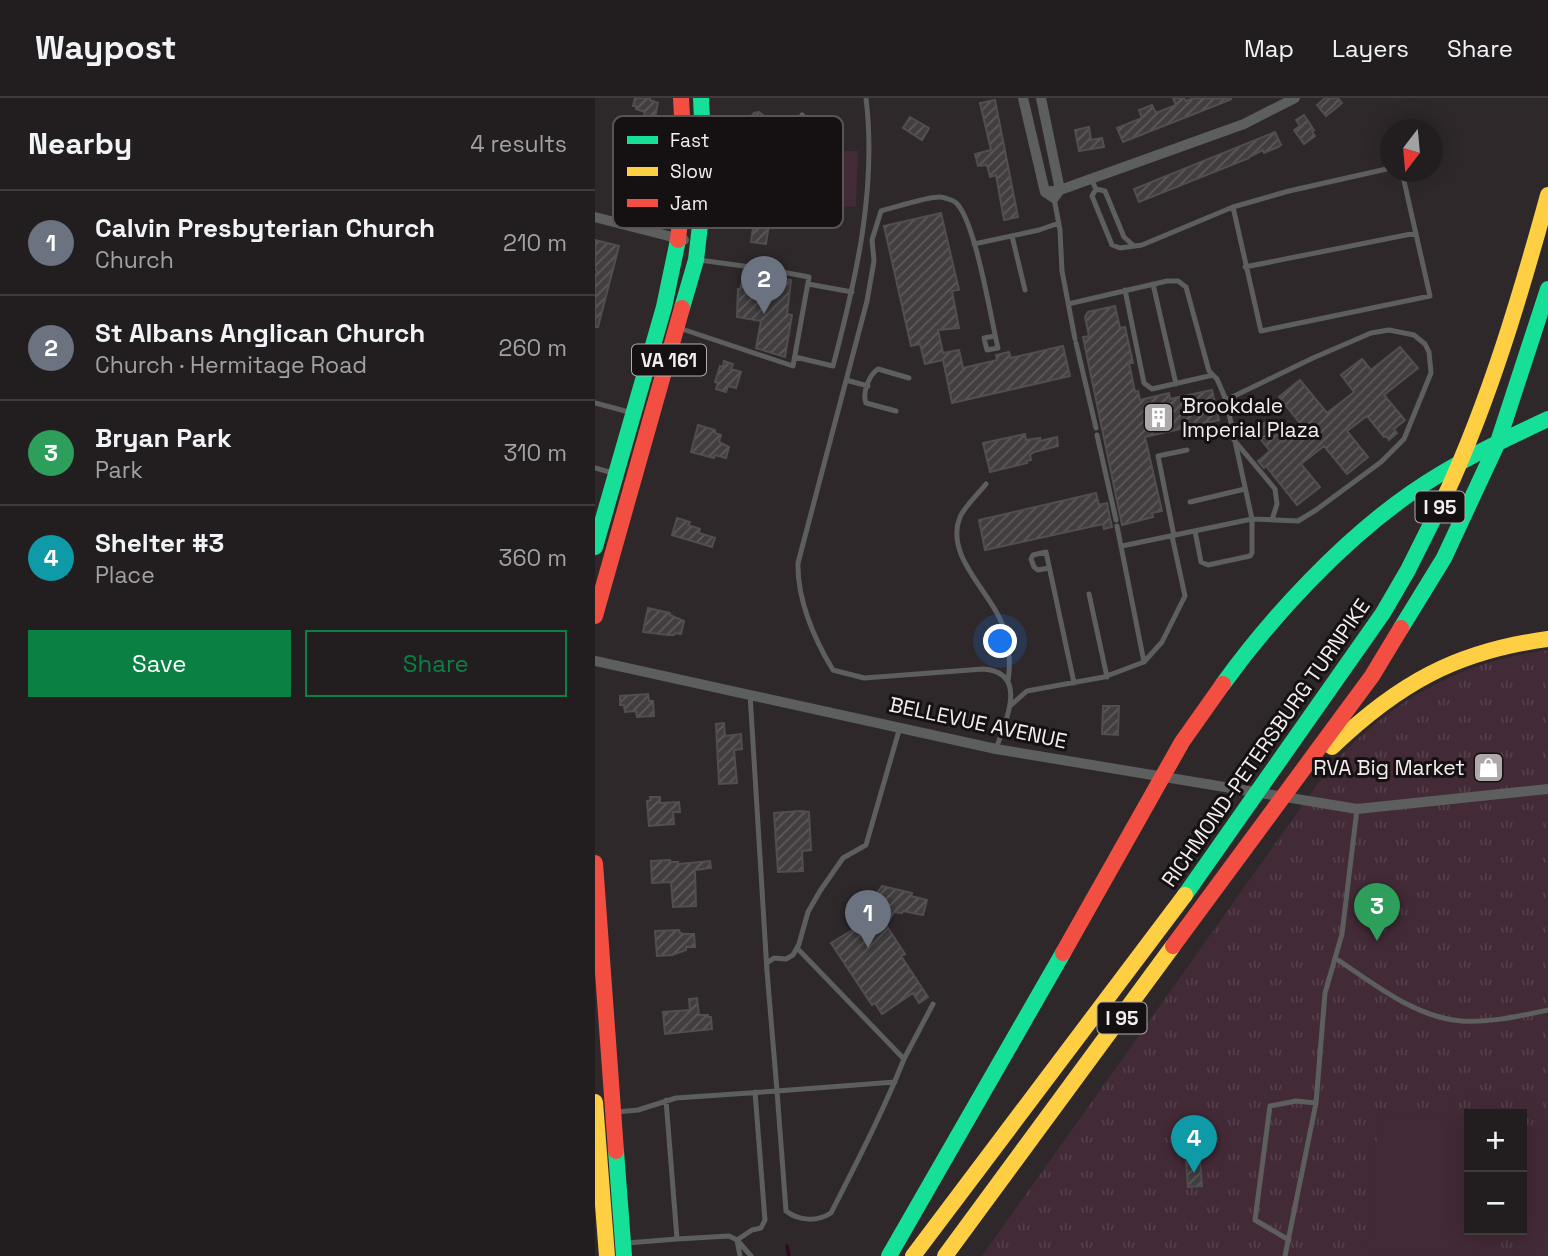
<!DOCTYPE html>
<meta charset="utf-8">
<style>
:root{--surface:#221e20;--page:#2e2b2d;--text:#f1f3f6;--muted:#a2a2a5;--line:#3f3c3e;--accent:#0b8043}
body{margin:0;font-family:"Space Grotesk",sans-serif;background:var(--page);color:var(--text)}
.controls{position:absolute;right:21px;bottom:21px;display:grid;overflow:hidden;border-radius:0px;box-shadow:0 4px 18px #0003}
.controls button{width:63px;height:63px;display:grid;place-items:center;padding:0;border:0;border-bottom:2px solid var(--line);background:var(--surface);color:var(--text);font:35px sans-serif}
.compass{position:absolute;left:785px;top:21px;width:63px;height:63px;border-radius:50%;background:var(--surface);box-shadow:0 4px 18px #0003;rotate:196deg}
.you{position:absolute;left:406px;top:544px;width:24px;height:24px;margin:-18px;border:5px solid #fff;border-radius:50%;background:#1a73e8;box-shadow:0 0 0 10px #1a73e833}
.badge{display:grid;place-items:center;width:46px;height:46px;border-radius:50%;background:var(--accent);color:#fff;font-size:23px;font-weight:700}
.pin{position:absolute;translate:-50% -58px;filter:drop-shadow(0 2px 4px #0008)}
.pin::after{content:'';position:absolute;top:37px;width:24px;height:21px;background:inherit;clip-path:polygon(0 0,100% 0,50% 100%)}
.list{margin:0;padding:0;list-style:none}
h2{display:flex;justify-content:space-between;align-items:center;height:91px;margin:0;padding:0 28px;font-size:30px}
h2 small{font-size:23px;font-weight:400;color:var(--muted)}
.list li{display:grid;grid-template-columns:46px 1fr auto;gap:21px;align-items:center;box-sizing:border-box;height:105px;padding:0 28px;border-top:2px solid var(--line)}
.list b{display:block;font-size:26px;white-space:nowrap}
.list p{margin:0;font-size:23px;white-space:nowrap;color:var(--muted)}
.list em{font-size:23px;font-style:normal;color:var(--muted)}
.actions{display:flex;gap:14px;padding:21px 28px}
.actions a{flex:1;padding:16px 0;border:2px solid var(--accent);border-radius:0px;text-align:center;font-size:24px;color:var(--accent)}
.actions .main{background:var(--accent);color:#fff}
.map{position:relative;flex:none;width:953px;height:1158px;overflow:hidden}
header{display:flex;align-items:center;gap:42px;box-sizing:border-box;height:98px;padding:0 35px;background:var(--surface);border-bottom:2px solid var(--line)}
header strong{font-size:33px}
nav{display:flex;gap:38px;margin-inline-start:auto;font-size:24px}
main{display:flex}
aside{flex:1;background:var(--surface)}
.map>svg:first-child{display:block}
.grass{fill:url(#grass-tufts);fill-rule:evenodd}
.garden{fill:#432a37}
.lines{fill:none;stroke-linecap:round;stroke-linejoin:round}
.stream{stroke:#2d0c20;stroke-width:3.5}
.building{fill:url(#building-hatch);stroke:#524d50;stroke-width:2}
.lane{stroke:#5d5e5e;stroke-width:5}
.street{stroke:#5d5e5e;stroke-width:10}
.fast{stroke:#16e098;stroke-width:16}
.slow{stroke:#ffcf43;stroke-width:16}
.jam{stroke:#f24e42;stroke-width:16}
.labels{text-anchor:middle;stroke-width:6;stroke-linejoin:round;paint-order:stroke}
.shield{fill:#151113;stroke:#b1abae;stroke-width:2}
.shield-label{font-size:19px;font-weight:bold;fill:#f4edf0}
.poi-label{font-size:21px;fill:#f4edf0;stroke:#151113;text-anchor:start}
.street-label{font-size:21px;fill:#f4edf0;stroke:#151113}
.key{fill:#151113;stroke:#585355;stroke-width:2}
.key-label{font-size:19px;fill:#f4edf0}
</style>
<header>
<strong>Waypost</strong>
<nav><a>Map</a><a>Layers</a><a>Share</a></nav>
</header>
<main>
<aside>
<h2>Nearby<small>4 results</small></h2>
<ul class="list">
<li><span class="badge" style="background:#6b7280">1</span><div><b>Calvin Presbyterian Church</b><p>Church</p></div><em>210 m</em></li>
<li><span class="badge" style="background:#6b7280">2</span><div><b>St Albans Anglican Church</b><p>Church · Hermitage Road</p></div><em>260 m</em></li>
<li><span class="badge" style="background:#2e9e5b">3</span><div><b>Bryan Park</b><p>Park</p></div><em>310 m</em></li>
<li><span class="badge" style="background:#0f9aa8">4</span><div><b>Shelter #3</b><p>Place</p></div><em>360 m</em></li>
</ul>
<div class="actions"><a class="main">Save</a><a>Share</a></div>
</aside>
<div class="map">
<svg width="953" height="1158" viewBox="0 0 953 1158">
<defs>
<pattern id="grass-tufts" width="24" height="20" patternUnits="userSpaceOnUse" patternTransform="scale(1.75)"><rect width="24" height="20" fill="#432a37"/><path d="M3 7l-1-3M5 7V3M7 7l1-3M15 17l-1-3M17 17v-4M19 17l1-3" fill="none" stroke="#563f4a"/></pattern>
<pattern id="building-hatch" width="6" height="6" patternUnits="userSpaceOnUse" patternTransform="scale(1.75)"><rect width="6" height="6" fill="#423e40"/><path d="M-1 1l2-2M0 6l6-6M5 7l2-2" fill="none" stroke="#5e5a5c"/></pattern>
</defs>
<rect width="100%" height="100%" fill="#2e282b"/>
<!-- grass -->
<path class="grass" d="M953,552V1158H387L734,670C793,604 865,563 953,552ZM874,1016H927V1132H874Z"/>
<!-- garden -->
<path class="garden" d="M238,53H263L261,109L237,108Z
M784,1014L874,1022V1132H883L881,1158L772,1156Z
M927,1029L953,1031V1158H918L920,1132H927Z"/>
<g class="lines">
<!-- stream -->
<path class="stream" d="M192,1148L194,1158"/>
</g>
<!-- building -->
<path class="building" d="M40,0H55V2L63,5L55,44L66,47L55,95L63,99L60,116L50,114L51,110L39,107L41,101L38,100L41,84L37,83L49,36L45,35L50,14L41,11V8H38Z
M578,0H589L591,3L599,0L637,1L528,44L522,30L547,20L544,12L557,7L561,15L581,7Z
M730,0H743L747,5L731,18L722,7Z
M400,2L423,119L409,122L401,77L395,79L392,67L383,68L380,56L396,52L385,5Z
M164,14L173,21L174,30L184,29V33L191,32L192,41L156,44L154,21L159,15Z
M709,17L719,32L717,33L720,38L709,46L699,32L705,28L701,22Z
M315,19L334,30L327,42L308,30Z
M494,29L496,42L507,40L509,49L484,53L480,32Z
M680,34L686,47L683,49L669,55L668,52L654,59V60L544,104L539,91Z
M346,115L364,192L357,193L364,230L343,232L348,255L364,252L368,270L402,262L401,257L414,254L416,260L468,248L475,278L357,305L348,262L330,266L325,246L316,248L289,128Z
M162,119L170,120L169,126H174L171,146L156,144L159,123H162Z
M0,142L24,148L3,229H0V180L2,173L0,172Z
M151,174L196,182L192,216L197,217L190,259L161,250L166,223L142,219L143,191H145L147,184H149Z
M520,208L525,230L530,229L538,265H534L540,294L543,293L545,302L574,295L575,301L617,292L624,322L550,339L567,413L557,415L558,419L527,427L488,239L494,238L490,219L493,214Z
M805,249L823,270L789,297L810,322L799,331L802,335L794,342L791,338L789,339L772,318L752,333L773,359L752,376L729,348L706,366L725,389L702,407L671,368L669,370L663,363L675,353L659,333L672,323L688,344L707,328L684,299L705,282L732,315L759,294L746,277L767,261L776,272Z
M129,263L138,266L136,271L146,274L141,290L133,288L131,294L121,291L123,285L120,284L125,268L128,269Z
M103,327L120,332V335L126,337L124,344L134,349L131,360L120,357L119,360L96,354Z
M430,336L431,342L445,340V343L462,339L463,348L439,354L435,357L436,362L431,363L432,365L395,374L388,345Z
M501,395L504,407L512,405L517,429L509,431L508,426L390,452L384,422Z
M82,420L95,424L93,427L105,431L104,435L120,440L117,449L77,437Z
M53,510L75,515V517L89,523L86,536L80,535L79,537H73L48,534Z
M53,596L54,603H58L59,618L42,619L41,613L30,614L29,607H25V598Z
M508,608H524L523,637L507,636Z
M129,625L130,638L146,636L147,651L139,652L142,685L124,686L121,626Z
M55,699H65V705L84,704L85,714H78L79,726L54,728L52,703L56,702Z
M205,713L214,714L216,752L207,753L208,773L183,774L179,715Z
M75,762V764H83V766L115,763L116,770L100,772L101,808L78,809L76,784L57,785L56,763Z
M287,788L317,795L316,798L332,802L328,817L308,813L307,815L299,814L291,827L310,856L306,858L333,899L324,905L318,895L287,916L280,905L277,907L236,845L264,828L262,825L275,817L270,813Z
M84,832L85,835L90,836H99L100,849H91V852L77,857L62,858L60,833Z
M102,900L104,917H113V919H116L117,931L70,936L68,914L95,912L94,901Z
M605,1062L607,1088L593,1089L591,1063Z"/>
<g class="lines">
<!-- lane -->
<path class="lane" d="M113,55H213C227,42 219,27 207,17
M496,81L501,91L510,93L529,139L539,148
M501,91L497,98L517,147L525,150L547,147L638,109L694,93L796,70
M459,100L465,132L467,173L480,241
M638,109L666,233L835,198L807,74
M417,138L430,192
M379,146L444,132L464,125
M650,169L821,135
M213,186L257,194
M558,186L581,286
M530,192L549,285L557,291L618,277
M473,206L572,183H583L591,189L614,273L622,281L631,302L657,421V455L655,458L613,467L606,464L600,433
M84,230L198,268L214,179L171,171L104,162
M400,238L389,240L392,252L403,250C396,222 380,119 360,104C357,102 348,99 345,99C330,99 302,109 286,113L277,142L279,163L272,203L203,465C202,501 219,541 238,572L269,580L388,571C435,574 410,624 401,651
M481,245L501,330
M200,259L238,268C261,181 282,91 271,0
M251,282L273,288
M0,305L34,314
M301,313L271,305C267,295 274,277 283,271L314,280
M502,337L521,422
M639,342L680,391L682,406L677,422
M0,370L18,375
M391,386C383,396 370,408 365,419C350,456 391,490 405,521C414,540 416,563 413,584
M595,404L650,391
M522,428L549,564
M579,438L563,358L592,352
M527,448L657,421L703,423L721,412L786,364L809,341L836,275L834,254L830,246L819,237L794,232L776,235L718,260L631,302
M454,470L443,472L439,469L436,461L438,457L451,454L479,585
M494,496L512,579
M415,608L432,593L509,579L549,564L567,544L590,498L577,438
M202,850L309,961C288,1014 262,1064 236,1115C222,1124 204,1123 191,1113L182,993L300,984
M740,860C778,885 819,919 866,923C895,925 925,918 953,912
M172,865L179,860L191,861L198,857L204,846L213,814L225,793L248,760L271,747L305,629
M309,961L338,906
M21,1014L43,1012L81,1000L182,993L172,873L155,596
M82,1141L134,1138L142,1142L156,1158
M142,1142L157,1132L166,1130L170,1122L160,994
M142,1142L145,1158
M694,1142L660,1122L675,1008L701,1003L721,1005
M32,1145L82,1141L71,1002
M690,1158L721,1005L730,895L747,836L762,711"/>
<!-- street -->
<path class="street" d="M428,0L450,94L459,100L465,92L446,0
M450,94L465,92L649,26L700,0
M0,119L89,142
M0,563L401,651L762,711L953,691"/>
<!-- fast -->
<path class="fast" d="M87,210L101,162L110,84L106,0
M0,449L69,209L83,142
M806,530L849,460L903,344L953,191
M628,586C677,518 747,443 816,395C859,365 906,343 953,321
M590,797L788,515L813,472L851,396
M21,1053L29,1158
M294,1158L468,855"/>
<!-- slow -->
<path class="slow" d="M851,396C895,300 925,199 953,97
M737,649C803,586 861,553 953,541
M0,1004L12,1158
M318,1158L590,797
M350,1158L578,848"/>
<!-- jam -->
<path class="jam" d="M83,142L90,73L86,0
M0,518L87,210
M0,765L21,1053
M578,848L777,578L806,530
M468,855L587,644L628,586"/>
</g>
<!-- icons -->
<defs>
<symbol id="building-square" viewBox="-11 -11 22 22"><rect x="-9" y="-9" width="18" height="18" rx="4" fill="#afa8ab" stroke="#151113"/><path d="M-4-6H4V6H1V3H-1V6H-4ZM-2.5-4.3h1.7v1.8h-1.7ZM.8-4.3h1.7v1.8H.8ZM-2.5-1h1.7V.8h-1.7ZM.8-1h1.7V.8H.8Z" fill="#fff"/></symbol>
<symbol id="shop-square" viewBox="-11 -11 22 22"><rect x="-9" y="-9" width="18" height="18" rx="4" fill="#afa8ab" stroke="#151113"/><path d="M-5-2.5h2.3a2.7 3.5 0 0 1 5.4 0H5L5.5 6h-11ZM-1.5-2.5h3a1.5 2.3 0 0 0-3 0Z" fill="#fff"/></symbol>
</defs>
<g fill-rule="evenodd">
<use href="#building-square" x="546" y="302" width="35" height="35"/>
<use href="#shop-square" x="876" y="652" width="35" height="35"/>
</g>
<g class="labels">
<!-- shield labels -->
<g class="shield">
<rect x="37" y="246.5" width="74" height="31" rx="5"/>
<rect x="820.5" y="393.5" width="49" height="31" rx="5"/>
<rect x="502.5" y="904.5" width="49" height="31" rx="5"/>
</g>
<g class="shield-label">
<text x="74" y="269">VA 161</text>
<text x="845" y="416">I 95</text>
<text x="527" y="927">I 95</text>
</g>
<!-- poi labels -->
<g class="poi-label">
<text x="587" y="315">Brookdale<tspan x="587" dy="24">Imperial Plaza</tspan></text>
<text x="870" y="677" text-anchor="end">RVA Big Market</text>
</g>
<!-- street labels -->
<g class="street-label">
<text transform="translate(383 625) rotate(12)" y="7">BELLEVUE AVENUE</text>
<text transform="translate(671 645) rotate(-55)" y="7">RICHMOND-PETERSBURG TURNPIKE</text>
</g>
</g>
<!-- legend -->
<rect x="18" y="18" width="230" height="112" rx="10" class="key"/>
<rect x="32" y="38" width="31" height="8" fill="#16e098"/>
<rect x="32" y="69" width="31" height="9" fill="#ffcf43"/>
<rect x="32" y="101" width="31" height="8" fill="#f24e42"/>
<g class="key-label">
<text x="75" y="49">Fast</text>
<text x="75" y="80">Slow</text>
<text x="75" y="112">Jam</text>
</g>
</svg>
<div class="controls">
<button>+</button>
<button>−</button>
</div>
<svg class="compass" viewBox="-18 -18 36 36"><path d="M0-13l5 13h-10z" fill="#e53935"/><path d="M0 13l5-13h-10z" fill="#a2a2a5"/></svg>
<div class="you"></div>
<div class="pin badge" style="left:273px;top:850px;background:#6b7280">1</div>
<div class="pin badge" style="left:169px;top:216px;background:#6b7280">2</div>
<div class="pin badge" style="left:782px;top:843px;background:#2e9e5b">3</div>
<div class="pin badge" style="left:599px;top:1075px;background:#0f9aa8">4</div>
</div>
</main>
